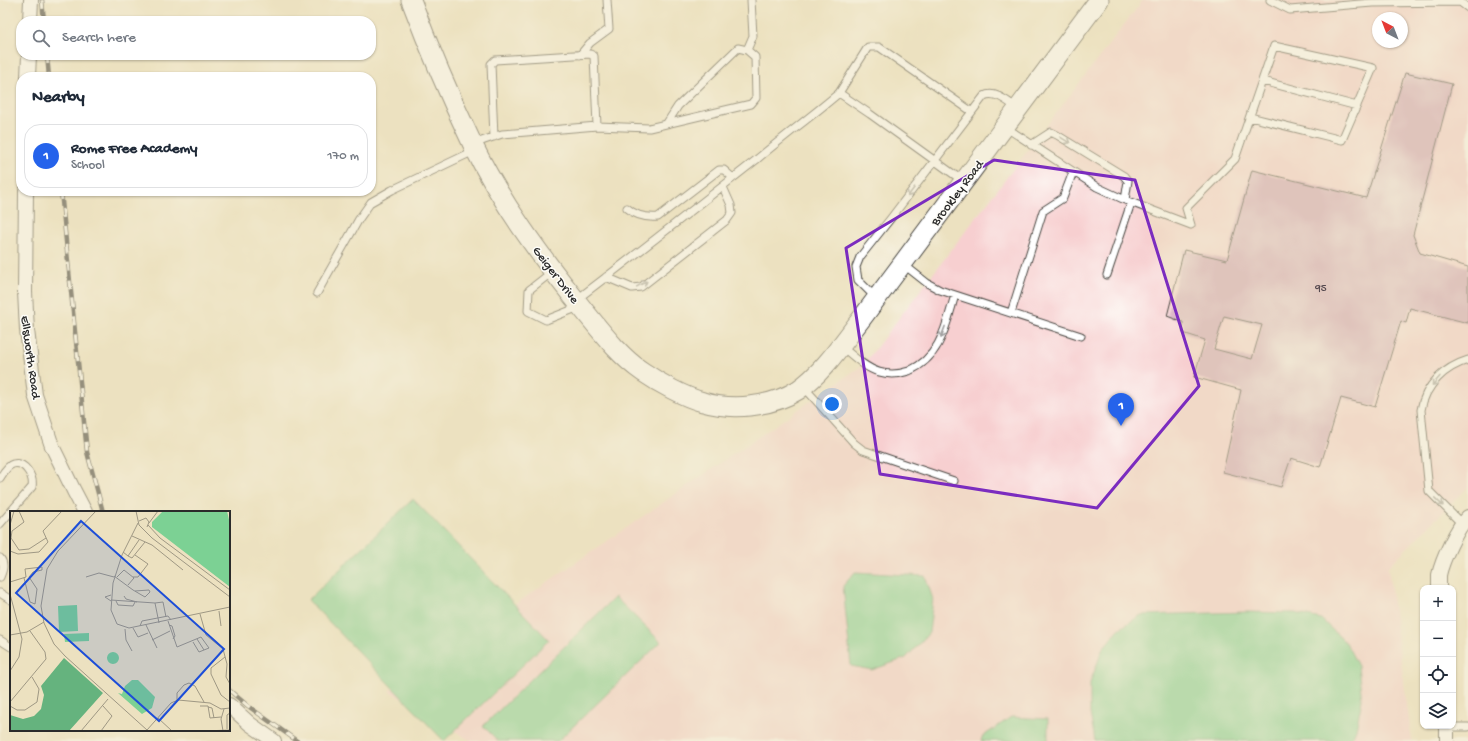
<!DOCTYPE html>
<meta charset="utf-8">
<style>
:root{--surface:#fff;--page:#f6f6f7;--text:#1f2937;--muted:#747a83;--line:#e0e1e3;--accent:#2563eb}
body{margin:0;font-family:"Gochi Hand",sans-serif;background:var(--page);color:var(--text)}
.controls{position:absolute;right:12px;bottom:12px;display:grid;overflow:hidden;border-radius:8px;box-shadow:0 1px 3px #0004}
.controls button{width:36px;height:36px;display:grid;place-items:center;padding:0;border:0;border-bottom:1px solid var(--line);background:var(--surface);color:var(--text);font:20px sans-serif}
.compass{position:absolute;left:1372px;top:12px;width:36px;height:36px;border-radius:50%;background:var(--surface);box-shadow:0 1px 3px #0004;rotate:318deg}
.you{position:absolute;left:832px;top:404px;width:14px;height:14px;margin:-10px;border:3px solid #fff;border-radius:50%;background:#1a73e8;box-shadow:0 0 0 6px #1a73e833}
.badge{display:grid;place-items:center;width:26px;height:26px;border-radius:50%;background:var(--accent);color:#fff;font-size:13px;font-weight:700}
.pin{position:absolute;translate:-50% -33px;filter:drop-shadow(0 1px 2px #0008)}
.pin::after{content:'';position:absolute;top:21px;width:14px;height:12px;background:inherit;clip-path:polygon(0 0,100% 0,50% 100%)}
.list{margin:0;padding:0;list-style:none}
h2{display:flex;justify-content:space-between;align-items:center;height:52px;margin:0;padding:0 16px;font-size:17px}
h2 small{font-size:13px;font-weight:400;color:var(--muted)}
.list li{display:grid;grid-template-columns:26px 1fr auto;gap:12px;align-items:center;box-sizing:border-box;height:64px;margin:0 8px 8px;padding:0 8px;border:1px solid var(--line);border-radius:16px}
.list b{display:block;font-size:15px;white-space:nowrap}
.list p{margin:0;font-size:13px;white-space:nowrap;color:var(--muted)}
.list em{font-size:13px;font-style:normal;color:var(--muted)}
.icon{flex:none;width:22px;height:22px;fill:none;stroke:currentColor;stroke-width:2;stroke-linecap:round;stroke-linejoin:round}
.map{position:relative;flex:none;width:1468px;height:741px;overflow:hidden}
.search{position:absolute;background:var(--surface);box-shadow:0 1px 3px #0004;left:16px;top:16px;width:360px;height:44px;display:flex;align-items:center;gap:10px;box-sizing:border-box;padding:0 14px;border-radius:16px;color:var(--muted);font-size:15px}
.panel{position:absolute;background:var(--surface);box-shadow:0 1px 3px #0004;left:16px;top:72px;width:360px;height:124px;border-radius:16px}
.map>svg:first-child{display:block}
.built{fill:#f7cfd0;fill-rule:evenodd}
.green{fill:#7cd194;stroke:#547e60}
.building{fill:#cf9fb7;fill-rule:evenodd}
.lines{fill:none;stroke-linecap:round;stroke-linejoin:round}
.lane-casing{stroke:#484641;stroke-width:9}
.street-casing{stroke:#484641;stroke-width:16}
.secondary-casing{stroke:#484641;stroke-width:21}
.lane{stroke:#fff;stroke-width:7}
.street{stroke:#fff;stroke-width:14}
.secondary{stroke:#fff;stroke-width:19}
.rail-casing{stroke:#2b2b2b;stroke-width:4.5}
.rail{stroke:#fdfcf7;stroke-width:3;stroke-dasharray:9;stroke-linecap:butt}
.oneway{stroke:#a0a0a0}
.marked{fill:none;stroke:#7b2cbf;stroke-width:3;stroke-linejoin:round}
.labels{text-anchor:middle;stroke-width:3;stroke-linejoin:round;paint-order:stroke}
.number-label{font-size:11px;fill:#54484e}
.street-label{font-size:13px;fill:#2b2b2b;stroke:#fdfcf7}
.inset-road{fill:none;stroke:#9f9884;stroke-width:1}
.view{fill:#1d4ed8;fill-opacity:0.15;stroke:#1d4ed8;stroke-width:2}
.inset-edge{fill:none;stroke:#2b2b2b;stroke-width:2}
</style>
<div class="map">
<svg width="1468" height="741" viewBox="0 0 1468 741">
<rect width="100%" height="100%" fill="#fdfcf7"/>
<filter id="ink" filterUnits="userSpaceOnUse"><feTurbulence type="fractalNoise" baseFrequency=".025" numOctaves="2"/><feDisplacementMap in="SourceGraphic" scale="8" xChannelSelector="R" yChannelSelector="G"/><feConvolveMatrix kernelMatrix="1 2 1 2 8 2 1 2 1" color-interpolation-filters="sRGB"/></filter>
<filter id="wash" filterUnits="userSpaceOnUse"><feTurbulence type="fractalNoise" baseFrequency=".012" numOctaves="4" result="noise"/><feDisplacementMap in="SourceGraphic" scale="16" xChannelSelector="R" yChannelSelector="G"/><feGaussianBlur stdDeviation="0.9" result="paint"/><feColorMatrix in="noise" values="0 0 0 0 0 0 0 0 0 0 0 0 0 0 0 0 0 1.4 0 .05"/><feComposite in="paint" operator="in"/></filter>
<g filter="url(#wash)">
<rect width="100%" height="100%" fill="#ece1c0"/>
<!-- built -->
<path class="built" d="M1143,0H1468V487L1388,567L1412,741H471L389,691L863,365ZM1378,18H1402V42H1378Z"/>
<!-- green -->
<path class="green" d="M413,499L549,640L444,741L308,600Z
M855,572L925,576L933,599L929,633L906,658L872,670L851,666L843,586Z
M615,597L661,642L558,741H498L483,726Z
M1247,612L1295,613L1321,619L1346,643L1358,666L1362,700L1356,729L1351,741H1095L1090,713V683L1103,648L1119,629L1141,615Z
M1011,717L1048,719V741H981L982,737Z"/>
<g id="blocks">
<!-- building -->
<path class="building" d="M1405,73L1452,84L1413,235L1420,253L1468,267V323L1410,308L1406,323L1401,321L1375,407L1341,398L1320,467L1291,458L1281,487L1223,472L1241,390L1194,377L1205,340L1183,333V322L1167,316L1184,250L1227,260L1252,170L1366,198ZM1224,316L1262,325L1252,359L1214,349Z"/>
</g>
</g>
<g filter="url(#ink)">
<use href="#blocks" fill-opacity="0" stroke="#484641" stroke-width="1"/>
<g class="lines">
<defs>
<path id="lane" d="M1270,0L1290,10L1372,3L1460,2L1468,8
M747,50L753,36L751,0
M580,55L590,43L609,29L607,0
M1263,81L1357,106
M839,93L868,47H879L971,111
M1005,127L1097,187L1125,200L1191,225
M494,137L491,64L495,60L590,54L594,56L597,126
M473,144L502,134L597,126L649,128L751,104L756,98L755,57L747,50L738,48L678,106L667,123
M1031,145L1051,132L1057,135L1124,176L1128,181L1125,200
M627,208C636,216 646,218 658,217L719,170H724L733,178
M1191,225L1186,208L1235,159L1274,46L1373,68L1342,140L1250,117
M903,264L927,283L940,290L1081,336
M552,272L529,290L528,311L546,320L579,307
M1107,275L1131,203
M606,277L632,288L641,287L727,220L732,213L731,205L723,187
M317,293L359,219L371,202L392,190L476,150
M876,298L858,280L856,267L860,257L891,218L984,96C995,90 1008,102 1017,108
M576,300C637,254 696,207 756,160C783,137 812,116 839,93L870,114L963,181
M1011,313L1043,211L1063,198L1073,172
M841,346C852,355 865,368 879,372C889,375 900,374 909,371C941,357 946,325 955,295
M803,386L854,443L863,450L954,481
M0,478C3,473 8,465 13,464C25,461 34,477 32,487L0,524
M1462,524L1429,491L1421,410C1425,385 1445,367 1468,360
M0,558C5,564 3,570 0,577
M0,593L11,600
M0,640L11,647
M1447,727H1468"/>
<path id="street" d="M30,21L31,0
M28,77L29,55
M26,191L25,292L27,330L35,395L52,446L74,491L85,512
M1439,588C1439,584 1439,579 1439,575C1442,561 1457,527 1468,517
M229,705L250,724L274,741
M1447,726V741"/>
<path id="secondary" d="M411,0C429,48 450,97 472,143C501,203 541,257 582,308C600,330 619,356 643,372C659,383 684,397 703,402C733,411 771,407 798,390C824,372 843,342 862,318L1099,0"/>
</defs>
<!-- lane casing -->
<use href="#lane" class="lane-casing"/>
<!-- street casing -->
<use href="#street" class="street-casing"/>
<!-- secondary casing -->
<use href="#secondary" class="secondary-casing"/>
<!-- lane -->
<use href="#lane" class="lane"/>
<!-- street -->
<use href="#street" class="street"/>
<!-- secondary -->
<use href="#secondary" class="secondary"/>
<defs>
<path id="rail" d="M42,0L44,21
M47,55L49,77
M61,191L87,452L103,512
M229,690L248,706L297,741"/>
</defs>
<!-- rail casing -->
<use href="#rail" class="rail-casing"/>
<!-- rail -->
<use href="#rail" class="rail"/>
</g>
<!-- one-way arrows -->
<defs><path id="oneway-shaft" d="M-6 0H5M1.5-3L5.5 0L1.5 3" fill="none" stroke-width="1.6" stroke-linecap="round" stroke-linejoin="round"/></defs>
<g class="oneway">
<use href="#oneway-shaft" transform="translate(1065 140) rotate(32)"/>
<use href="#oneway-shaft" transform="translate(911 192) rotate(127)"/>
<use href="#oneway-shaft" transform="translate(642 284) rotate(-28)"/>
<use href="#oneway-shaft" transform="translate(943 332) rotate(111)"/>
<use href="#oneway-shaft" transform="translate(1436 381) rotate(131)"/>
<use href="#oneway-shaft" transform="translate(1439 502) rotate(44)"/>
</g>
</g>
<!-- marked area -->
<path d="M0 0H1468V741H0ZM994,160L1135,180L1199,386L1097,508L880,474L846,248Z" fill="#ece1c0" fill-opacity=".55" fill-rule="evenodd"/>
<path class="marked" d="M994,160L1135,180L1199,386L1097,508L880,474L846,248Z"/>
<g class="labels">
<!-- number labels -->
<g class="number-label">
<text x="1321" y="291">95</text>
</g>
<!-- street labels -->
<g class="street-label">
<text transform="translate(956 192) rotate(-53)" y="5">Brookley Road</text>
<text transform="translate(557 274) rotate(53)" y="5">Geiger Drive</text>
<text transform="translate(32 357) rotate(82)" y="5">Ellsworth Road</text>
</g>
</g>
<!-- overview -->
<g transform="translate(10 511)">
<rect width="220" height="220" fill="#ece1c0"/>
<path d="M153,0H217L220,13V76L142,16V11ZM67,94L68,120L49,121L48,95ZM79,122V130L55,131L54,123ZM97 147a6 6 0 1 1 12 0a6 6 0 1 1-12 0ZM122,169H128L145,186L142,197L132,203L108,182L112,183L115,175Z" fill="#7cd194"/>
<path d="M54,147L93,182L59,220H0V204L13,208L24,205L31,198L34,184L31,175Z" fill="#65b37e"/>
<path class="inset-road" d="M9,0L14,11L2,20L1,27L9,39L19,38L36,27M86,0L48,40L37,58L31,95L34,112L44,133L55,145L137,219L161,192L168,189L200,192L211,198L220,197M126,0L129,14L142,27L220,86M129,10L136,7L139,11L137,16M128,12L112,44L103,72L101,99L107,113L119,117L220,96M139,12L148,0M0,14L4,0M138,14L150,27L220,79M122,25L142,34L173,59M0,40L8,43L29,41L38,31L33,20L52,0M113,41L118,45L129,29M118,45L122,47L135,31M104,65L123,79L135,86L140,81L139,79L125,80M16,66L15,58L32,56V59L23,61L19,66M76,66L89,62L104,66M107,66L114,59L124,67L118,74M123,66H128L138,53L125,44M14,67L20,91L25,93L27,78L19,66M0,71L16,66M0,83L12,128L9,146L0,160M114,85L116,88L127,91M101,89L145,92L149,112M101,90L95,86L101,84M106,90L108,94L123,95L125,91M145,92L153,91L156,106M209,100L211,115M190,103L196,124L213,138L217,153L216,166L220,173M158,110L167,136L191,126L199,137L189,141L183,131M136,114L147,137M159,114L162,115L165,125L163,128M130,115L132,110L158,105L161,109M123,117L128,126L138,122M115,118L116,129L122,140M0,124L17,121L34,111M187,128L194,139M142,129L160,120M215,146L201,157V163L211,184L220,191M167,189V182L174,174L179,172L185,175L194,191M0,191L36,148L35,141L20,120M0,195L7,199H15L27,191L29,178L22,166M190,195H198L200,207L211,206M198,196L202,197L204,207M148,207L162,220M217,218V204L220,202M71,220L98,188M91,220L102,205L93,195M194,220L220,219M213,220L211,208L214,198"/>
<path class="view" d="M71,10L214,138L149,210L6,82Z"/>
<rect width="220" height="220" class="inset-edge"/>
</g>
</svg>
<div class="controls">
<button>+</button>
<button>−</button>
<button><svg class="icon" aria-label="locate" viewBox="0 0 24 24"><circle cx="12" cy="12" r="6"/><path d="M12 2v4M12 18v4M2 12h4M18 12h4"/></svg></button>
<button><svg class="icon" aria-label="layers" viewBox="0 0 24 24"><path d="M12 4l9 5-9 5-9-5zM3 14l9 5 9-5"/></svg></button>
</div>
<svg class="compass" viewBox="-18 -18 36 36"><path d="M0-13l5 13h-10z" fill="#e53935"/><path d="M0 13l5-13h-10z" fill="#747a83"/></svg>
<div class="you"></div>
<div class="pin badge" style="left:1121px;top:426px">1</div>
<div class="search"><svg class="icon" aria-label="search" viewBox="0 0 24 24"><circle cx="10" cy="10" r="6"/><path d="M15 15l6 6"/></svg>Search here</div>
<section class="panel">
<h2>Nearby<small></small></h2>
<ul class="list">
<li><span class="badge">1</span><div><b>Rome Free Academy</b><p>School</p></div><em>170 m</em></li>
</ul>
</section>
</div>
